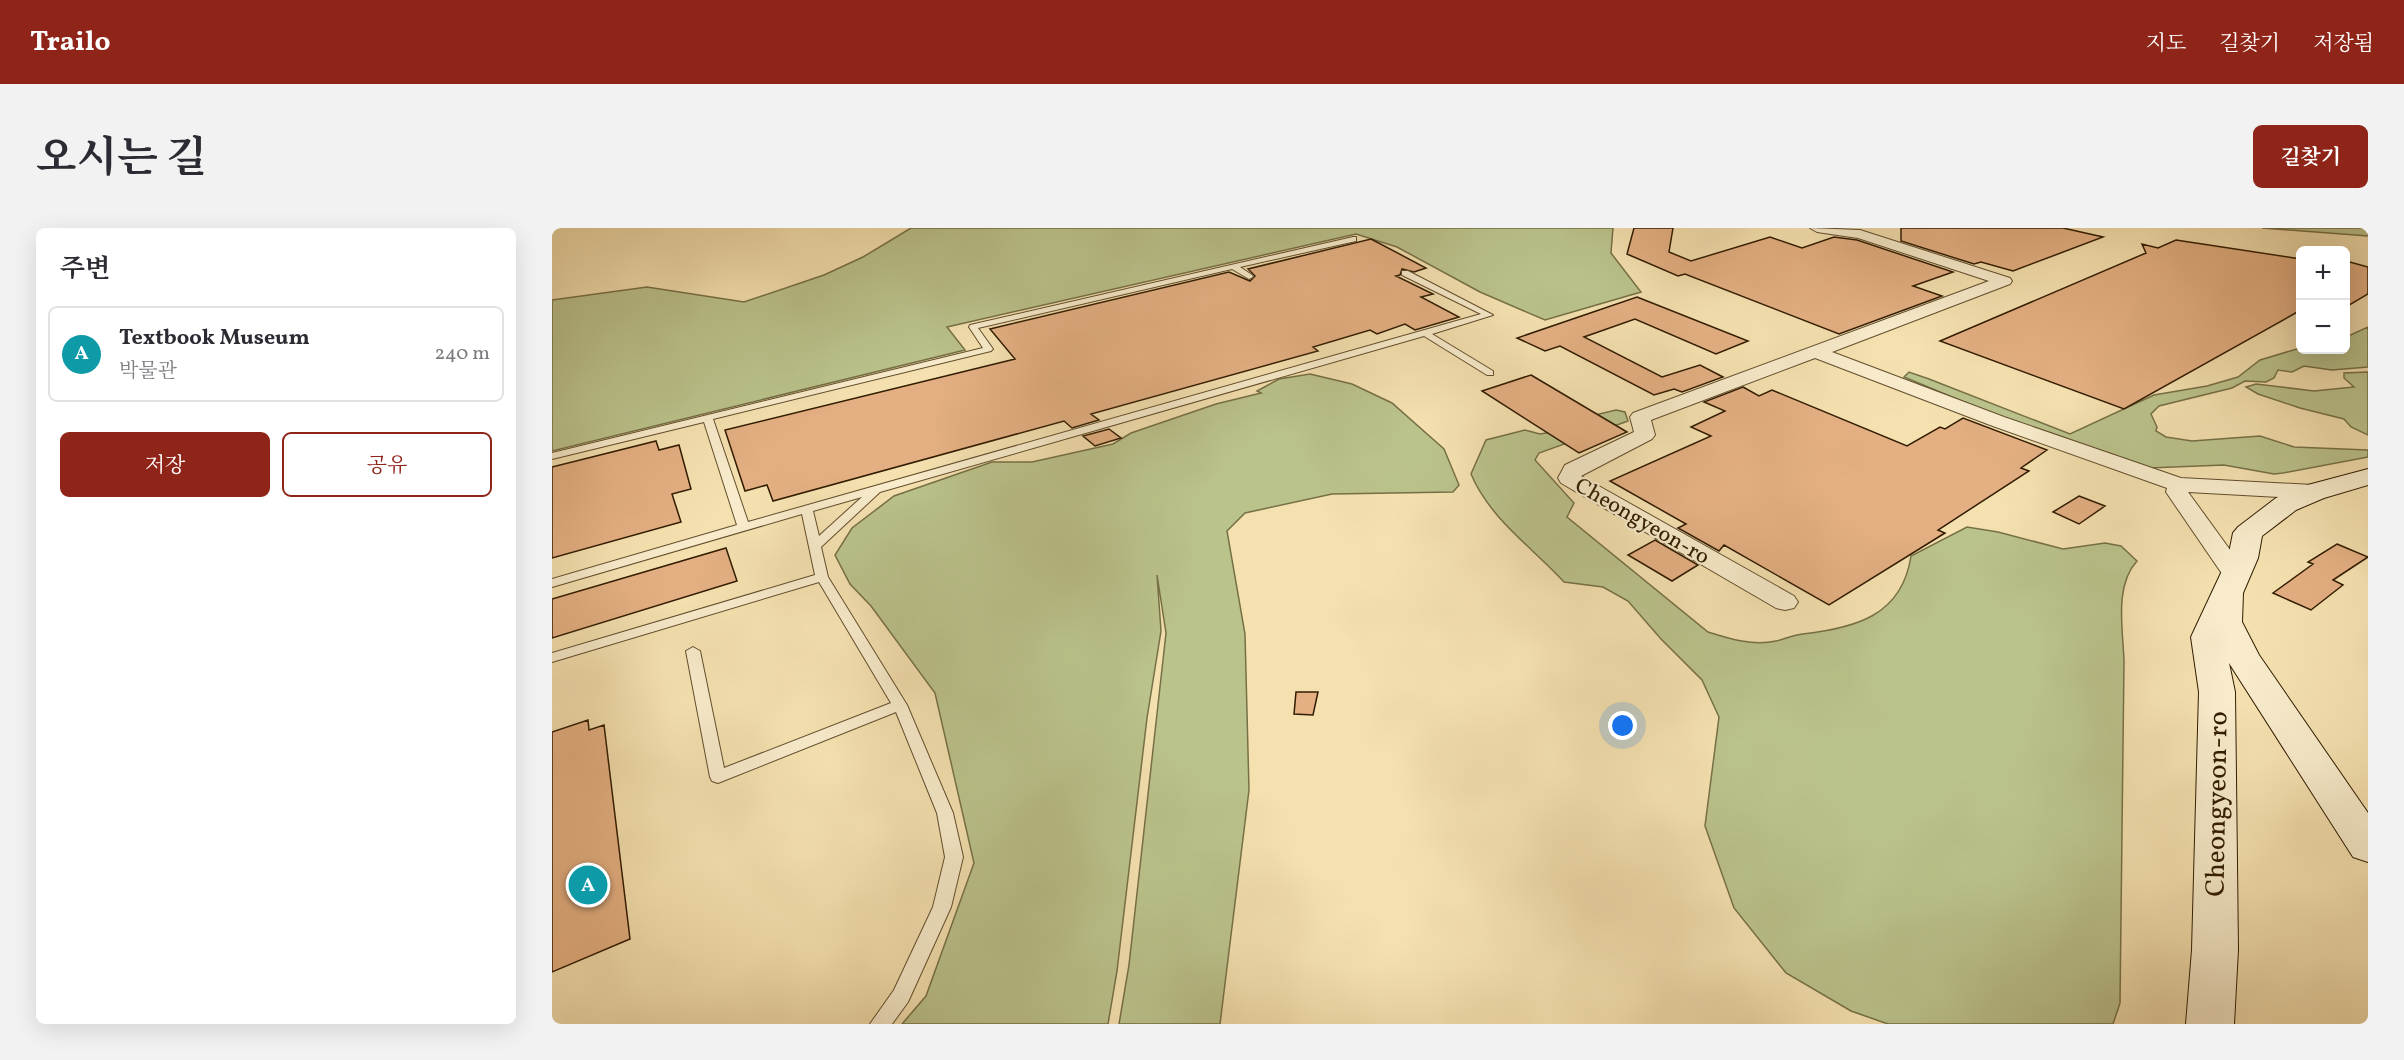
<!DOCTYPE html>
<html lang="ko">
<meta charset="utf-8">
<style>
:root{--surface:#fff;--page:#f2f2f3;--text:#2b2b33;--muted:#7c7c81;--line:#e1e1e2;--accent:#8f2418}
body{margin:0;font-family:Vollkorn,"Noto Serif KR",serif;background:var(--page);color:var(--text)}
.controls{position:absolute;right:18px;top:18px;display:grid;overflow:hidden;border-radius:9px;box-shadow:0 6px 24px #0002}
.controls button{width:54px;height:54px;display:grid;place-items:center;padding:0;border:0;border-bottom:2px solid var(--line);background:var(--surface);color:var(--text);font:30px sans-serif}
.you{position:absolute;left:1071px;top:498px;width:21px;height:21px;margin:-15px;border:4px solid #fff;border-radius:50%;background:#1a73e8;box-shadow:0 0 0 9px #1a73e833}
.badge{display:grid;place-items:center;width:39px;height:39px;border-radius:50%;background:var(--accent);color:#fff;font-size:20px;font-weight:700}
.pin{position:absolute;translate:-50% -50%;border:3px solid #fff;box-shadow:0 2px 6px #0006}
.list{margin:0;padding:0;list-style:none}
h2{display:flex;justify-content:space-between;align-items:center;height:78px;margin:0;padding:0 24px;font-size:26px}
h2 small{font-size:20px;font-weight:400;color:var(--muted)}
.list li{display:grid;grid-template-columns:39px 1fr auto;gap:18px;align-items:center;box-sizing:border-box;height:96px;margin:0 12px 12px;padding:0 12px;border:2px solid var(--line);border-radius:9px}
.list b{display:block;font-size:22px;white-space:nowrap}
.list p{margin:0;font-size:20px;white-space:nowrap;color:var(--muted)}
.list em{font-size:20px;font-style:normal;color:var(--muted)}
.actions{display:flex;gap:12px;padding:18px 24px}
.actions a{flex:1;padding:14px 0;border:2px solid var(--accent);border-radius:9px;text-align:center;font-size:21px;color:var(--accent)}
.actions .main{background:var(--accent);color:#fff}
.map{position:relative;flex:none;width:1816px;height:796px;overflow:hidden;border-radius:9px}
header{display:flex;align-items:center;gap:36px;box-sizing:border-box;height:84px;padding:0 30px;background:var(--accent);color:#fff}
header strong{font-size:28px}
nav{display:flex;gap:33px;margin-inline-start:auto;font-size:21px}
.intro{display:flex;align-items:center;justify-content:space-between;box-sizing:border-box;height:144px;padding:0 36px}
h1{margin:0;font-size:42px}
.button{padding:15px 27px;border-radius:9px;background:var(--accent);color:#fff;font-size:21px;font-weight:700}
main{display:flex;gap:36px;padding:0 36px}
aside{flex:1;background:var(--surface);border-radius:9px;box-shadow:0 6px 24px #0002}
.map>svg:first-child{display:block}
.green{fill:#bbc38c;stroke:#767046;stroke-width:1.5}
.building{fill:#e4b083;stroke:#311c00;stroke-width:1.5}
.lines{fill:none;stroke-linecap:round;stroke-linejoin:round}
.service-casing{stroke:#624d2c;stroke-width:2}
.minor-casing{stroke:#624d2c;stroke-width:2}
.secondary-casing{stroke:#311c00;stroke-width:2}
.service{fill:#f8eccc;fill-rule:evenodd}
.minor{fill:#f8eccc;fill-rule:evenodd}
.secondary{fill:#f8eccc;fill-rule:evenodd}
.labels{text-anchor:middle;stroke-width:4.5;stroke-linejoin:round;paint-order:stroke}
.street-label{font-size:22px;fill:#311c00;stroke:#f8eccc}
.near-street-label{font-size:27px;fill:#311c00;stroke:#f8eccc}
</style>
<header>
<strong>Trailo</strong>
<nav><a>지도</a><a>길찾기</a><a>저장됨</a></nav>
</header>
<div class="intro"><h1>오시는 길</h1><a class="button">길찾기</a></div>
<main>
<aside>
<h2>주변<small></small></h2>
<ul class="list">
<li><span class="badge" style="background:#0f9aa8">A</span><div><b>Textbook Museum</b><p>박물관</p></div><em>240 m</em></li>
</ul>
<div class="actions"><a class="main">저장</a><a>공유</a></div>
</aside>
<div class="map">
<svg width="1816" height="796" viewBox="0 0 1816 796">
<rect width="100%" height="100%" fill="#f5e1b0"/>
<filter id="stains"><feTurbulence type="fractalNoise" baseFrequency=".00333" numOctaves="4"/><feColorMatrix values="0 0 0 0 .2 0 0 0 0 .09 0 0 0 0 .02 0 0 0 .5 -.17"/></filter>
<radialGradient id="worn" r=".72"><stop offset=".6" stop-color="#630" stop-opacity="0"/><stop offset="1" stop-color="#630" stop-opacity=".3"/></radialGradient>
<!-- green -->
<path class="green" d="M359,0H1061L1059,25L1089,64L993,92L928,64L845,19L804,6L395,99L413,122L0,223V72L95,59L192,74L272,47L311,29Z
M1710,0H1816V8Z
M1816,99V139L1780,142L1752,138L1740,144L1726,142L1722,150L1714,154L1693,153L1680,160L1607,178L1599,186L1605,199L1604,203L1614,209L1640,213L1708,208L1742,219L1816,222V229L1731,245L1722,246L1672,237L1596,240L1460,194L1352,149L1357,144L1377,151L1518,206L1602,167L1655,158L1686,149L1708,132L1748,120L1794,122V109Z
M1816,144V207L1799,199L1792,191L1748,180L1706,166L1694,159L1704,156L1762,163L1802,159L1792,150V145Z
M758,146L800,156L840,175L892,221L907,257L901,264L780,266L693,285L675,303L693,406L697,562L668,796H567L577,737L614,405L605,347L609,403L595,490L565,743L556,796H350L374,768L422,635L383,465L319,378L298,356L283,327L300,300L342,268L440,234H480L561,216L579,205L664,176L709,165L705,163L727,151Z
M1064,182L1073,184L1076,193L987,225L983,232L1022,275L1015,289L1156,404C1178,411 1201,418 1224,413C1233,411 1241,407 1251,406C1303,400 1350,388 1359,328L1415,299L1446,304L1511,321L1553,315L1569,318L1585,333C1562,358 1571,401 1572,433L1568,775L1561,796H1336L1299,783L1234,745L1182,680L1153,598L1167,489L1150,452L1109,411L1076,373L1051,359L1012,354C980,319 938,291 919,246L934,212L973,202L988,206L1000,204L1039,188Z"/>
<!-- building -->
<path class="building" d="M1082,0H1121L1117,24L1139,33L1218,9L1250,20L1282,9L1305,12L1401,44L1361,58L1390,68L1287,106L1133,46L1126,48L1075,26Z
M1349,0H1511L1551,9L1461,43L1429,34L1422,36L1349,13Z
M819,11L874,40L862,44L850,41L848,47L844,48L881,66L869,69L907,89L863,102L853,96L825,106L818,102L761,119L766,123L539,186L547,192L520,200L512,193L221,273L215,257L193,263L173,202L463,131L438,101L677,44L698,53L703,48L696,41Z
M1624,12L1749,31V82L1572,181L1388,113L1594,25L1590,16L1606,20Z
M1794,33L1816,39V66L1794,79Z
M1085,69L1196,113L1164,126L1083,91L1032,109L1110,149L1148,137L1171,149L1130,164L1122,161L1102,167L1008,118L993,123L965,110Z
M979,147L1075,204L1027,225L930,163Z
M1191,159L1207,168L1220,162L1355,218L1388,199L1393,201L1411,190L1495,222L1469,240L1477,243L1386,302L1393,305L1277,377L1172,317L1167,323L1126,300L1134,296L1058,253L1159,208L1139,199L1173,183L1152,174Z
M557,201L569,210L543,218L531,208Z
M104,213L107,222L127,217L139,261L120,266L129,294L0,330V239Z
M1527,268L1553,278L1527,296L1501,284Z
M1103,312L1146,337L1120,353L1076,327Z
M1785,316L1816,329L1781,352L1791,357L1759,382L1721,365L1761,336L1756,334Z
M174,320L185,353L0,410V371Z
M744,464H766L761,487L742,486Z
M36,492L37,502L52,497L78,711L0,744V504Z"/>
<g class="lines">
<defs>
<path id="service" d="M801,9H804V13L688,39L700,47L701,49L697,51L680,41L426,100L441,121L439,123L161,191L196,294L929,86L850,47V43H856L941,87L880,106L941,143V147H935L872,108L328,264L269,319L276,349L355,477L401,585L411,629L399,679L356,774L340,796H318L342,762L381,679L393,629L385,585L344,484L166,555L160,553L158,549L134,423L141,419L148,423L172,540L339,475L267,354L0,434V425L263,347L250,286L0,359V351L185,297L152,194L0,231V225L431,120L417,99L418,97ZM310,269L267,308L261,283Z"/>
<path id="minor" d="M1258,0L1308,2L1458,50L1460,53L1458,56L1280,124L1452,189L1629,250L1762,257L1770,259L1773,264L1770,269L1762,271L1636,264L1697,348L1693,353L1684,356L1675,353L1614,264L1615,260L1438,197L1263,130L1099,192L1103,207L1100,211L1029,248L1242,368L1246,374L1242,380L1233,382L1224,380L1009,255L1006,250L1013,237L1082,204L1078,189L1081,185L1437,53L1306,10L1265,4Z"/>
<path id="secondary" d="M1816,241V257L1772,270L1744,282L1710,308L1706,330L1691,365L1690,394L1707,427L1816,585V634L1801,629L1677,435L1683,464L1686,722L1682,796H1634L1640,722L1647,464L1639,409L1676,330L1681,305L1686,299L1724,270L1752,258Z"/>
</defs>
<!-- service casing -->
<use href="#service" class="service-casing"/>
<!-- minor casing -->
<use href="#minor" class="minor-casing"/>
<!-- secondary casing -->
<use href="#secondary" class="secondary-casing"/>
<!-- service -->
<use href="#service" class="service"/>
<!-- minor -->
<use href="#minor" class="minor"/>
<!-- secondary -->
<use href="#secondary" class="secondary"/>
</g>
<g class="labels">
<!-- street labels -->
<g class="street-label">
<text transform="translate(1091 292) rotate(30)" y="8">Cheongyeon-ro</text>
</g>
<!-- near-street labels -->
<g class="near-street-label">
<text transform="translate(1664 576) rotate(-89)" y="9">Cheongyeon-ro</text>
</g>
</g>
<rect width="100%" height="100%" filter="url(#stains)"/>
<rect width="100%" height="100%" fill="url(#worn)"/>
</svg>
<div class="controls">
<button>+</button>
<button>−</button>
</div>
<div class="you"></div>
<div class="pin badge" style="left:36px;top:657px;background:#0f9aa8">A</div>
</div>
</main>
